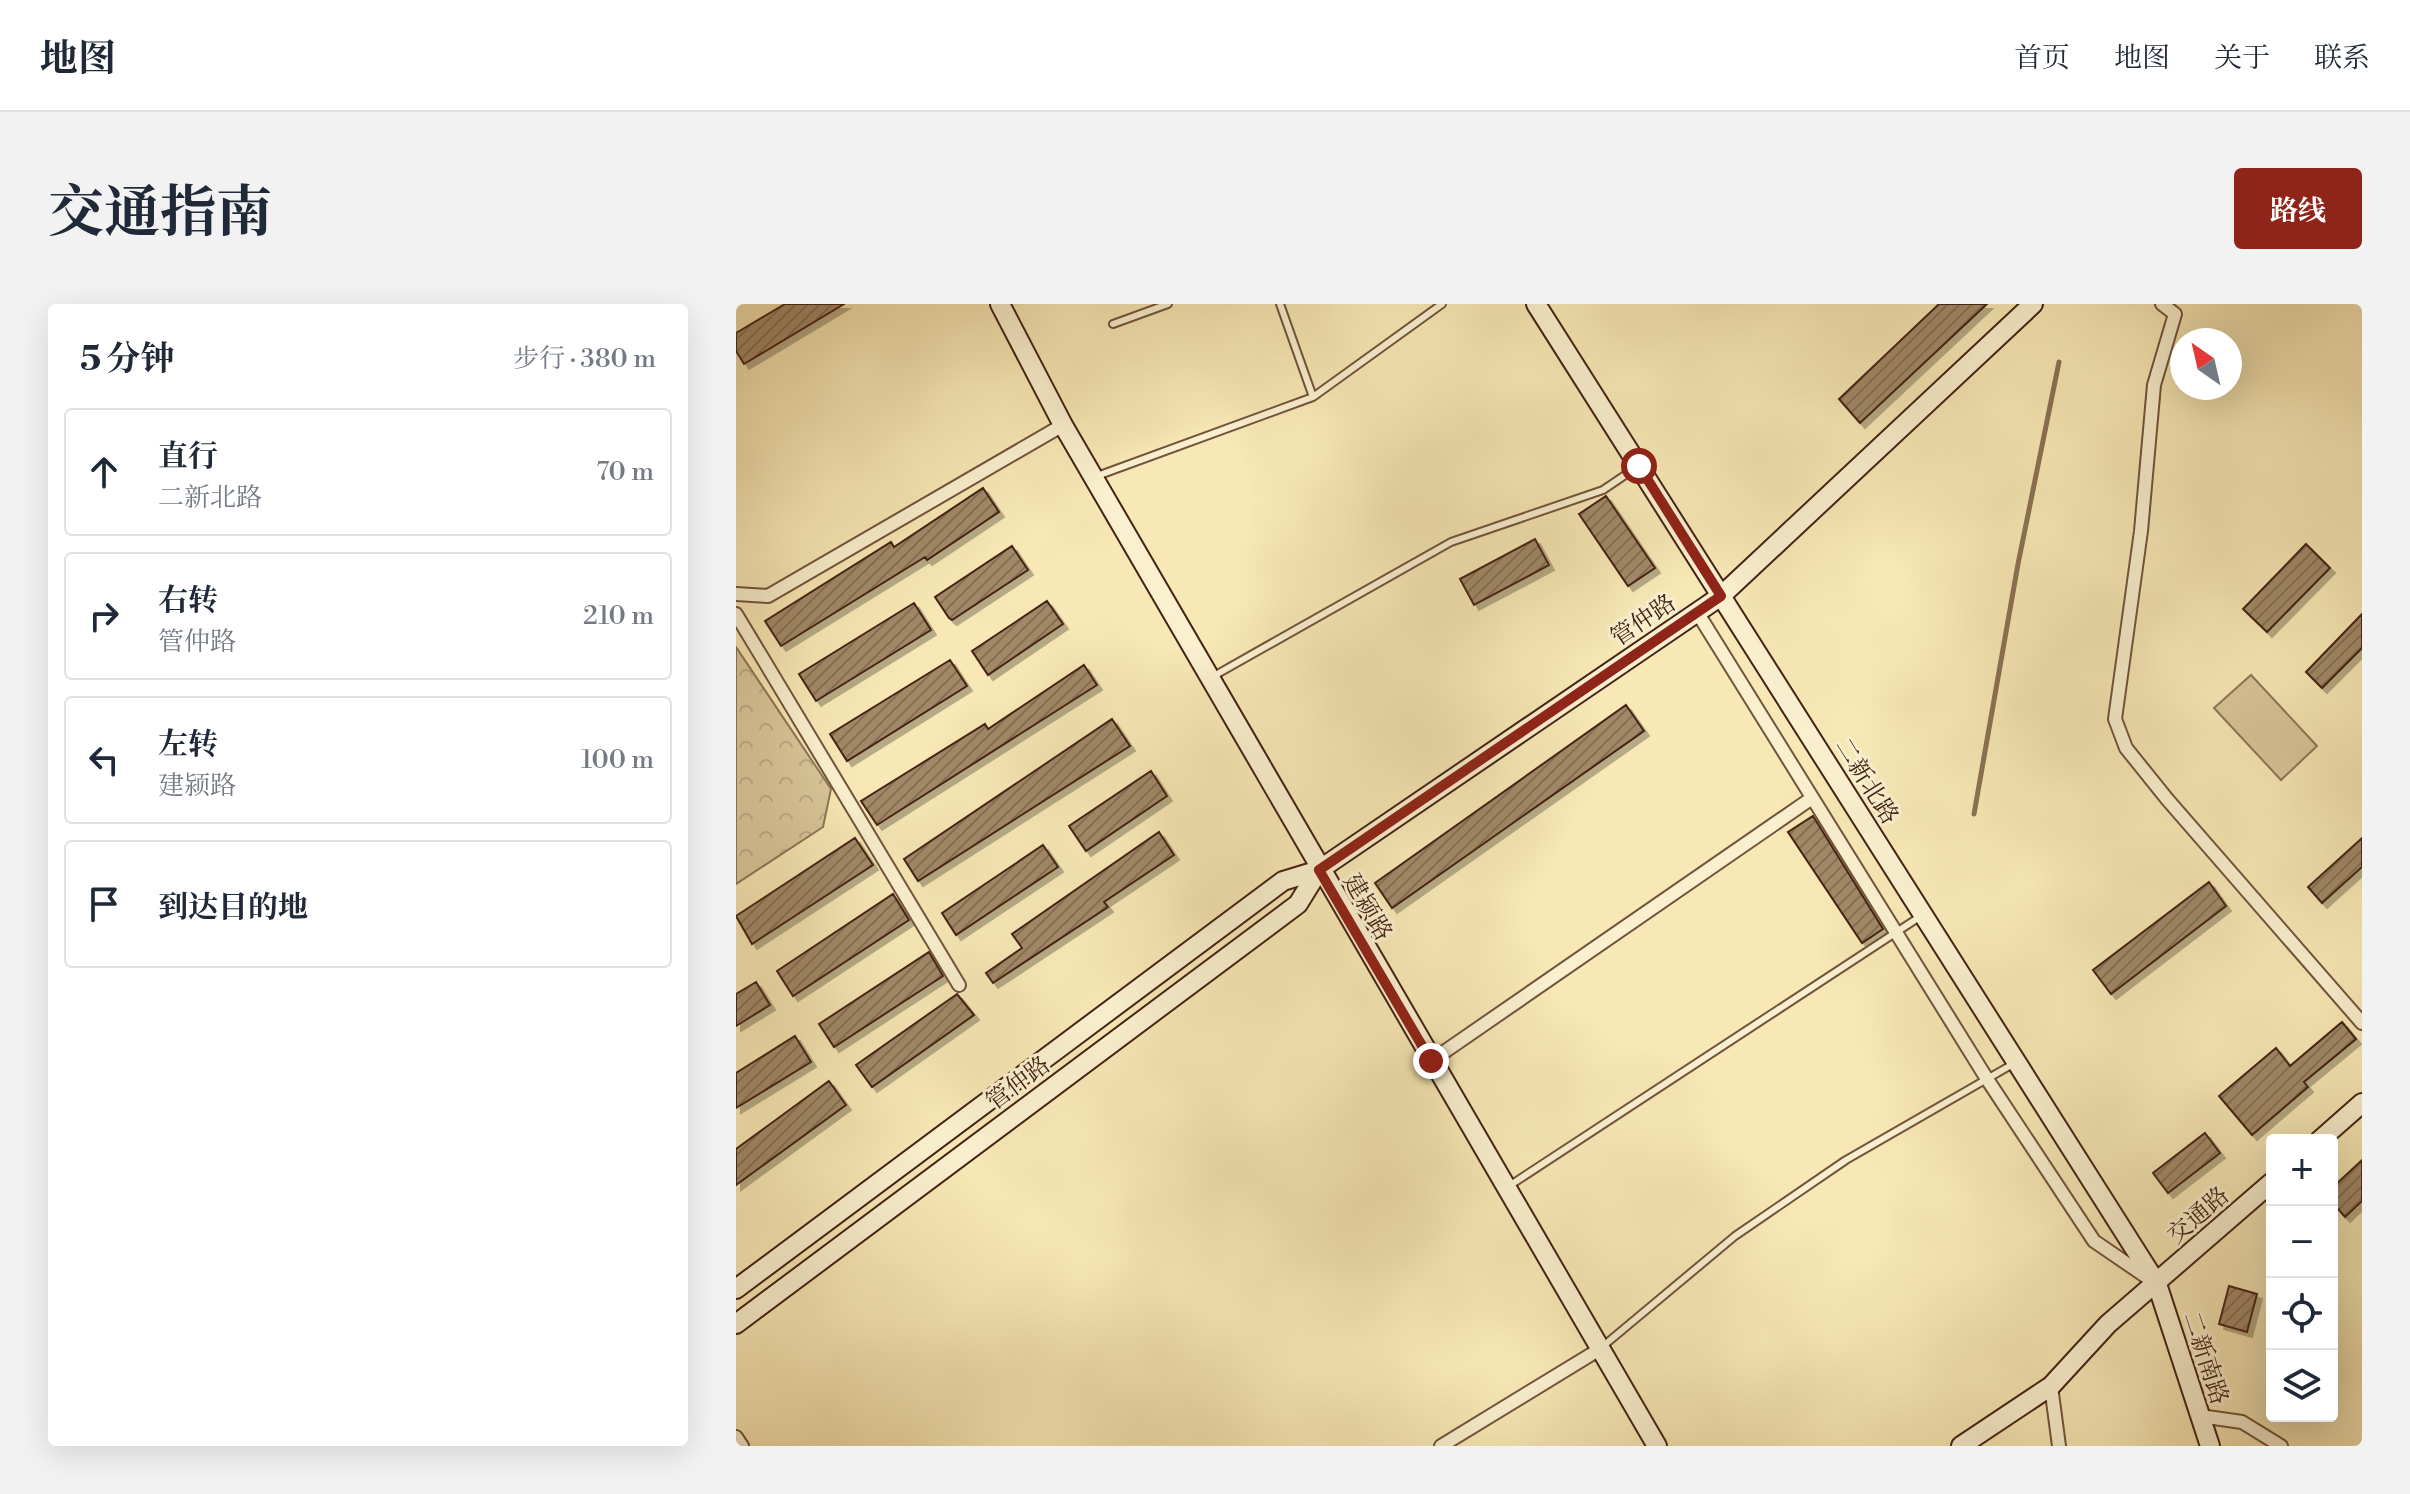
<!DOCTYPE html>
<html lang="zh">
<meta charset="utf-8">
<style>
:root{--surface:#fff;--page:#f2f2f3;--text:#1f2937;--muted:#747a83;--line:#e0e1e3;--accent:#8f2418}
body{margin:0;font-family:"Libre Bodoni","Noto Serif SC",serif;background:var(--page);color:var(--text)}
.controls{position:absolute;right:24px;bottom:24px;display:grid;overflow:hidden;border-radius:8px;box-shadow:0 8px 32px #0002}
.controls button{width:72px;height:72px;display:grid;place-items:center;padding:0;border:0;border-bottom:2px solid var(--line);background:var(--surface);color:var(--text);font:40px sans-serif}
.compass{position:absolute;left:1434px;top:24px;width:72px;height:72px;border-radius:50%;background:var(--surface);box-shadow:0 8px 32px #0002;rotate:326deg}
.stop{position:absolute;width:24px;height:24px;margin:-18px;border:6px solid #8f2418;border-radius:50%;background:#fff}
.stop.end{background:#8f2418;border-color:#fff;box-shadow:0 2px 8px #0008}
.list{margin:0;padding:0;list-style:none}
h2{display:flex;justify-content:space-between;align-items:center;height:104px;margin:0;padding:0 32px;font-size:34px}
h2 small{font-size:26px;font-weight:400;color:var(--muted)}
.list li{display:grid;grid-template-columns:52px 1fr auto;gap:24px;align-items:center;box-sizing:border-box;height:128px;margin:0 16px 16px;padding:0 16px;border:2px solid var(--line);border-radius:8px}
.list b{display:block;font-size:30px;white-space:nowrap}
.list p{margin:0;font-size:26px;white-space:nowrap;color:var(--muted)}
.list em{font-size:26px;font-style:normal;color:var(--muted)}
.icon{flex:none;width:44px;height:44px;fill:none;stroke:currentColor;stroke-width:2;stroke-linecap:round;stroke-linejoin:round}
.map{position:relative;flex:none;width:1626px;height:1142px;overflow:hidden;border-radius:8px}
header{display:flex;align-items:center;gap:48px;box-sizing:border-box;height:112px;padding:0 40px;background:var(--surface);border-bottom:2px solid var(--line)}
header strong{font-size:38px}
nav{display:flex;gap:44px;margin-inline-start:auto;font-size:28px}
.intro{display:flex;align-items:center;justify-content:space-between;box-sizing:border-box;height:192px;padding:0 48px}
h1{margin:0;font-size:56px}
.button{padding:20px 36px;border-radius:8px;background:var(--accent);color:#fff;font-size:28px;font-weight:700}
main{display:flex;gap:48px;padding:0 48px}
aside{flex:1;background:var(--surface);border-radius:8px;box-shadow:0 8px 32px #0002}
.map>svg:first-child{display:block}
.park{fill:url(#park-crowns);stroke:#8e7457;stroke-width:2}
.pitch{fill:#d9c69a;stroke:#8e7457;stroke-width:2}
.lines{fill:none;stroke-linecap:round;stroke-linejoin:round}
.stream{stroke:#8b7154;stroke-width:5}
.building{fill:url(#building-hatch);stroke:#442214;stroke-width:2;filter:url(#shadow)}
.lane-casing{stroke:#71543c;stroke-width:10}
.street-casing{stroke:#71543c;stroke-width:16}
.secondary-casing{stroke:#442214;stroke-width:22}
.lane{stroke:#faf0cf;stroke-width:6}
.street{stroke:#faf0cf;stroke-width:12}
.secondary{stroke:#faf0cf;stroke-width:18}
.route{stroke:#8f2418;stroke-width:10}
.labels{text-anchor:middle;stroke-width:6;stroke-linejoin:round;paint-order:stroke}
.street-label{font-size:24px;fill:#442214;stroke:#faf0cf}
</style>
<header>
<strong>地图</strong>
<nav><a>首页</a><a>地图</a><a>关于</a><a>联系</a></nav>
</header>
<div class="intro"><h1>交通指南</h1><a class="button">路线</a></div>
<main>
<aside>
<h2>5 分钟<small>步行 · 380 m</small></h2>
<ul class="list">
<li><svg class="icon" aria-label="ahead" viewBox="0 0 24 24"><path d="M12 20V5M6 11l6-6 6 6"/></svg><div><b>直行</b><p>二新北路</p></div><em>70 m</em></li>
<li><svg class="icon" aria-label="right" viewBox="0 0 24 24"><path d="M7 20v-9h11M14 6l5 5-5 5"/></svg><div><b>右转</b><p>管仲路</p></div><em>210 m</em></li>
<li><svg class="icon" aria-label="left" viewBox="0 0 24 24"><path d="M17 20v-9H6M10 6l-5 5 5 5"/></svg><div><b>左转</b><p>建颍路</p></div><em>100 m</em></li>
<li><svg class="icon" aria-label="arrive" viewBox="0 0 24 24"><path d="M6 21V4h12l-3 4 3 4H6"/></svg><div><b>到达目的地</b></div></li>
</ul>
</aside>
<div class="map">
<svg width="1626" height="1142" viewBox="0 0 1626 1142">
<defs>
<pattern id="park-crowns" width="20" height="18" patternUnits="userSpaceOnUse" patternTransform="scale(2)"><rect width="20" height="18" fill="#d9c69a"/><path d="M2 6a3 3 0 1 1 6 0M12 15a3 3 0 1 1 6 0" fill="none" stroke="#bbaa84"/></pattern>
<pattern id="building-hatch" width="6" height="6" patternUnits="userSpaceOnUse" patternTransform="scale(2)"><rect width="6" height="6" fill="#a18968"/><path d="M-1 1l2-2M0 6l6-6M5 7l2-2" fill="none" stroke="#857054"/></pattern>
<filter id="shadow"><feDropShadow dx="5" dy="5" stdDeviation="0" flood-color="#0004"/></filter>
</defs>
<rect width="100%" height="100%" fill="#f7e8b5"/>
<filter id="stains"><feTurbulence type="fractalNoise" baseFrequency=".0025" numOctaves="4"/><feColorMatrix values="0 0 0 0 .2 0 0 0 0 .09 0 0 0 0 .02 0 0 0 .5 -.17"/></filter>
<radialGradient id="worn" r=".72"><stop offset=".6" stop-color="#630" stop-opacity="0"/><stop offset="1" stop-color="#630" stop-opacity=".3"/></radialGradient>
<!-- park -->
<path class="park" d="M0,343L95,485L87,523L0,580Z"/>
<!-- pitch -->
<path class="pitch" d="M1515,371L1581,442L1545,476L1478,404Z"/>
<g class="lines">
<!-- stream -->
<path class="stream" d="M1238,510L1282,260L1323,58"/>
</g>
<!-- building -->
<path class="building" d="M49,0H108L8,60L0,47V29Z
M1203,0H1251L1124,119L1103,95Z
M247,184L263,208L191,256L189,253L45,342L29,317L155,238L158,243Z
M870,192L919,264L892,282L843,210Z
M799,235L813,261L738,301L724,275Z
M1570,240L1594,264L1531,328L1507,305Z
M276,242L292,266L216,316L213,314L199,293Z
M311,297L327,320L252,371L236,347Z
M178,299L195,326L80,397L63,370Z
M1626,310V344L1586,384L1570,368Z
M214,356L231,382L111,457L94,430Z
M348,361L361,381L141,521L125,497L249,420L252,425Z
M890,401L908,427L656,604L639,579Z
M376,415L394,442L182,577L168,555Z
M415,467L431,492L350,547L333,522Z
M1077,512L1147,625L1126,639L1052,528Z
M423,528L438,551L368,598L372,603L257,679L250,669L286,644L276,630Z
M119,534L137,561L16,640L0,612Z
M1626,534V563L1586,599L1572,583Z
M307,541L322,563L220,631L206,609Z
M1473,578L1490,602L1375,690L1357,666Z
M157,590L173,616L57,692L41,667Z
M193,648L207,672L98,743L83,720Z
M20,678L34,701L0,722V690Z
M221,690L238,711L136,783L120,761Z
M1606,718L1620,735L1568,778L1572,783L1516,831L1483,792L1540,744L1554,762Z
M59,732L75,758L0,804V769Z
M93,777L110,801L0,881V845Z
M1469,829L1484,849L1432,889L1417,869Z
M1626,856V897L1609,913L1596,898V884Z
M1493,982L1521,990L1511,1028L1483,1020Z"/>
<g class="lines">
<defs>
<path id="lane" d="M544,0L577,93
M377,20L432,0
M361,172L577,93L706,0
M476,373L715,238L867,186L901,163
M773,882L1185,612
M866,1043L999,932L1110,856L1277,760"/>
<path id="street" d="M1426,0L1439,10L1418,81L1405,227L1379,415L1390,444L1431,495L1626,719
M0,290L32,292L327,121
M961,308L1251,775L1358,937L1415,976
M0,310L223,681
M695,757L1076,494
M1315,1082L1323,1142
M1464,1112L1506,1118L1545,1142
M0,1133L6,1142
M705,1142L864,1045"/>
<path id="secondary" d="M264,0L327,121L921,1142
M800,0L1421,980L1474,1142
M583,566L985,292L1297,0
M1584,836L1626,799
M0,985L547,577L583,566L562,600L0,1020
M1225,1142L1315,1082L1372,1020L1536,878"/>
</defs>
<!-- lane casing -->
<use href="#lane" class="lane-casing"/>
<!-- street casing -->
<use href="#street" class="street-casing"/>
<!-- secondary casing -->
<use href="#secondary" class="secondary-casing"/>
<!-- lane -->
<use href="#lane" class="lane"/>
<!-- street -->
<use href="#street" class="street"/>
<!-- secondary -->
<use href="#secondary" class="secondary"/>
</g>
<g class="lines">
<!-- route -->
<path class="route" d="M695,757L583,566L985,292L903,162"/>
</g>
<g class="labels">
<!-- street labels -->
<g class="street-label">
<text transform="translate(907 316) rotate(-34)" y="8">管仲路</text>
<text transform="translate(1131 477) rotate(58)" y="8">二新北路</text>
<text transform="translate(632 603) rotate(60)" y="8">建颍路</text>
<text transform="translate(282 779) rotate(-37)" y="8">管仲路</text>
<text transform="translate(1462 911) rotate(-41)" y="8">交通路</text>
<text transform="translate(1470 1054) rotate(72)" y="8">二新南路</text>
</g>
</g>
<rect width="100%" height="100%" filter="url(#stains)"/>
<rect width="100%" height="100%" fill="url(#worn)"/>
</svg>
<div class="controls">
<button>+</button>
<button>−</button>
<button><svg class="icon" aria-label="locate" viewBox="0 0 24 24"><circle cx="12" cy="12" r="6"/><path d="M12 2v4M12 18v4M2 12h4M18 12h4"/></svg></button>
<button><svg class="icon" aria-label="layers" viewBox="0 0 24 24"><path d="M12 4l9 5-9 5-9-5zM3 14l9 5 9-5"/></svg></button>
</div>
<svg class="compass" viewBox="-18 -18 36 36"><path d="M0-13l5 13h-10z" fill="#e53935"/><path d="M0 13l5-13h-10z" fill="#747a83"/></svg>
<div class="stop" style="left:903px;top:162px"></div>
<div class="stop end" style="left:695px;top:757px"></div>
</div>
</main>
